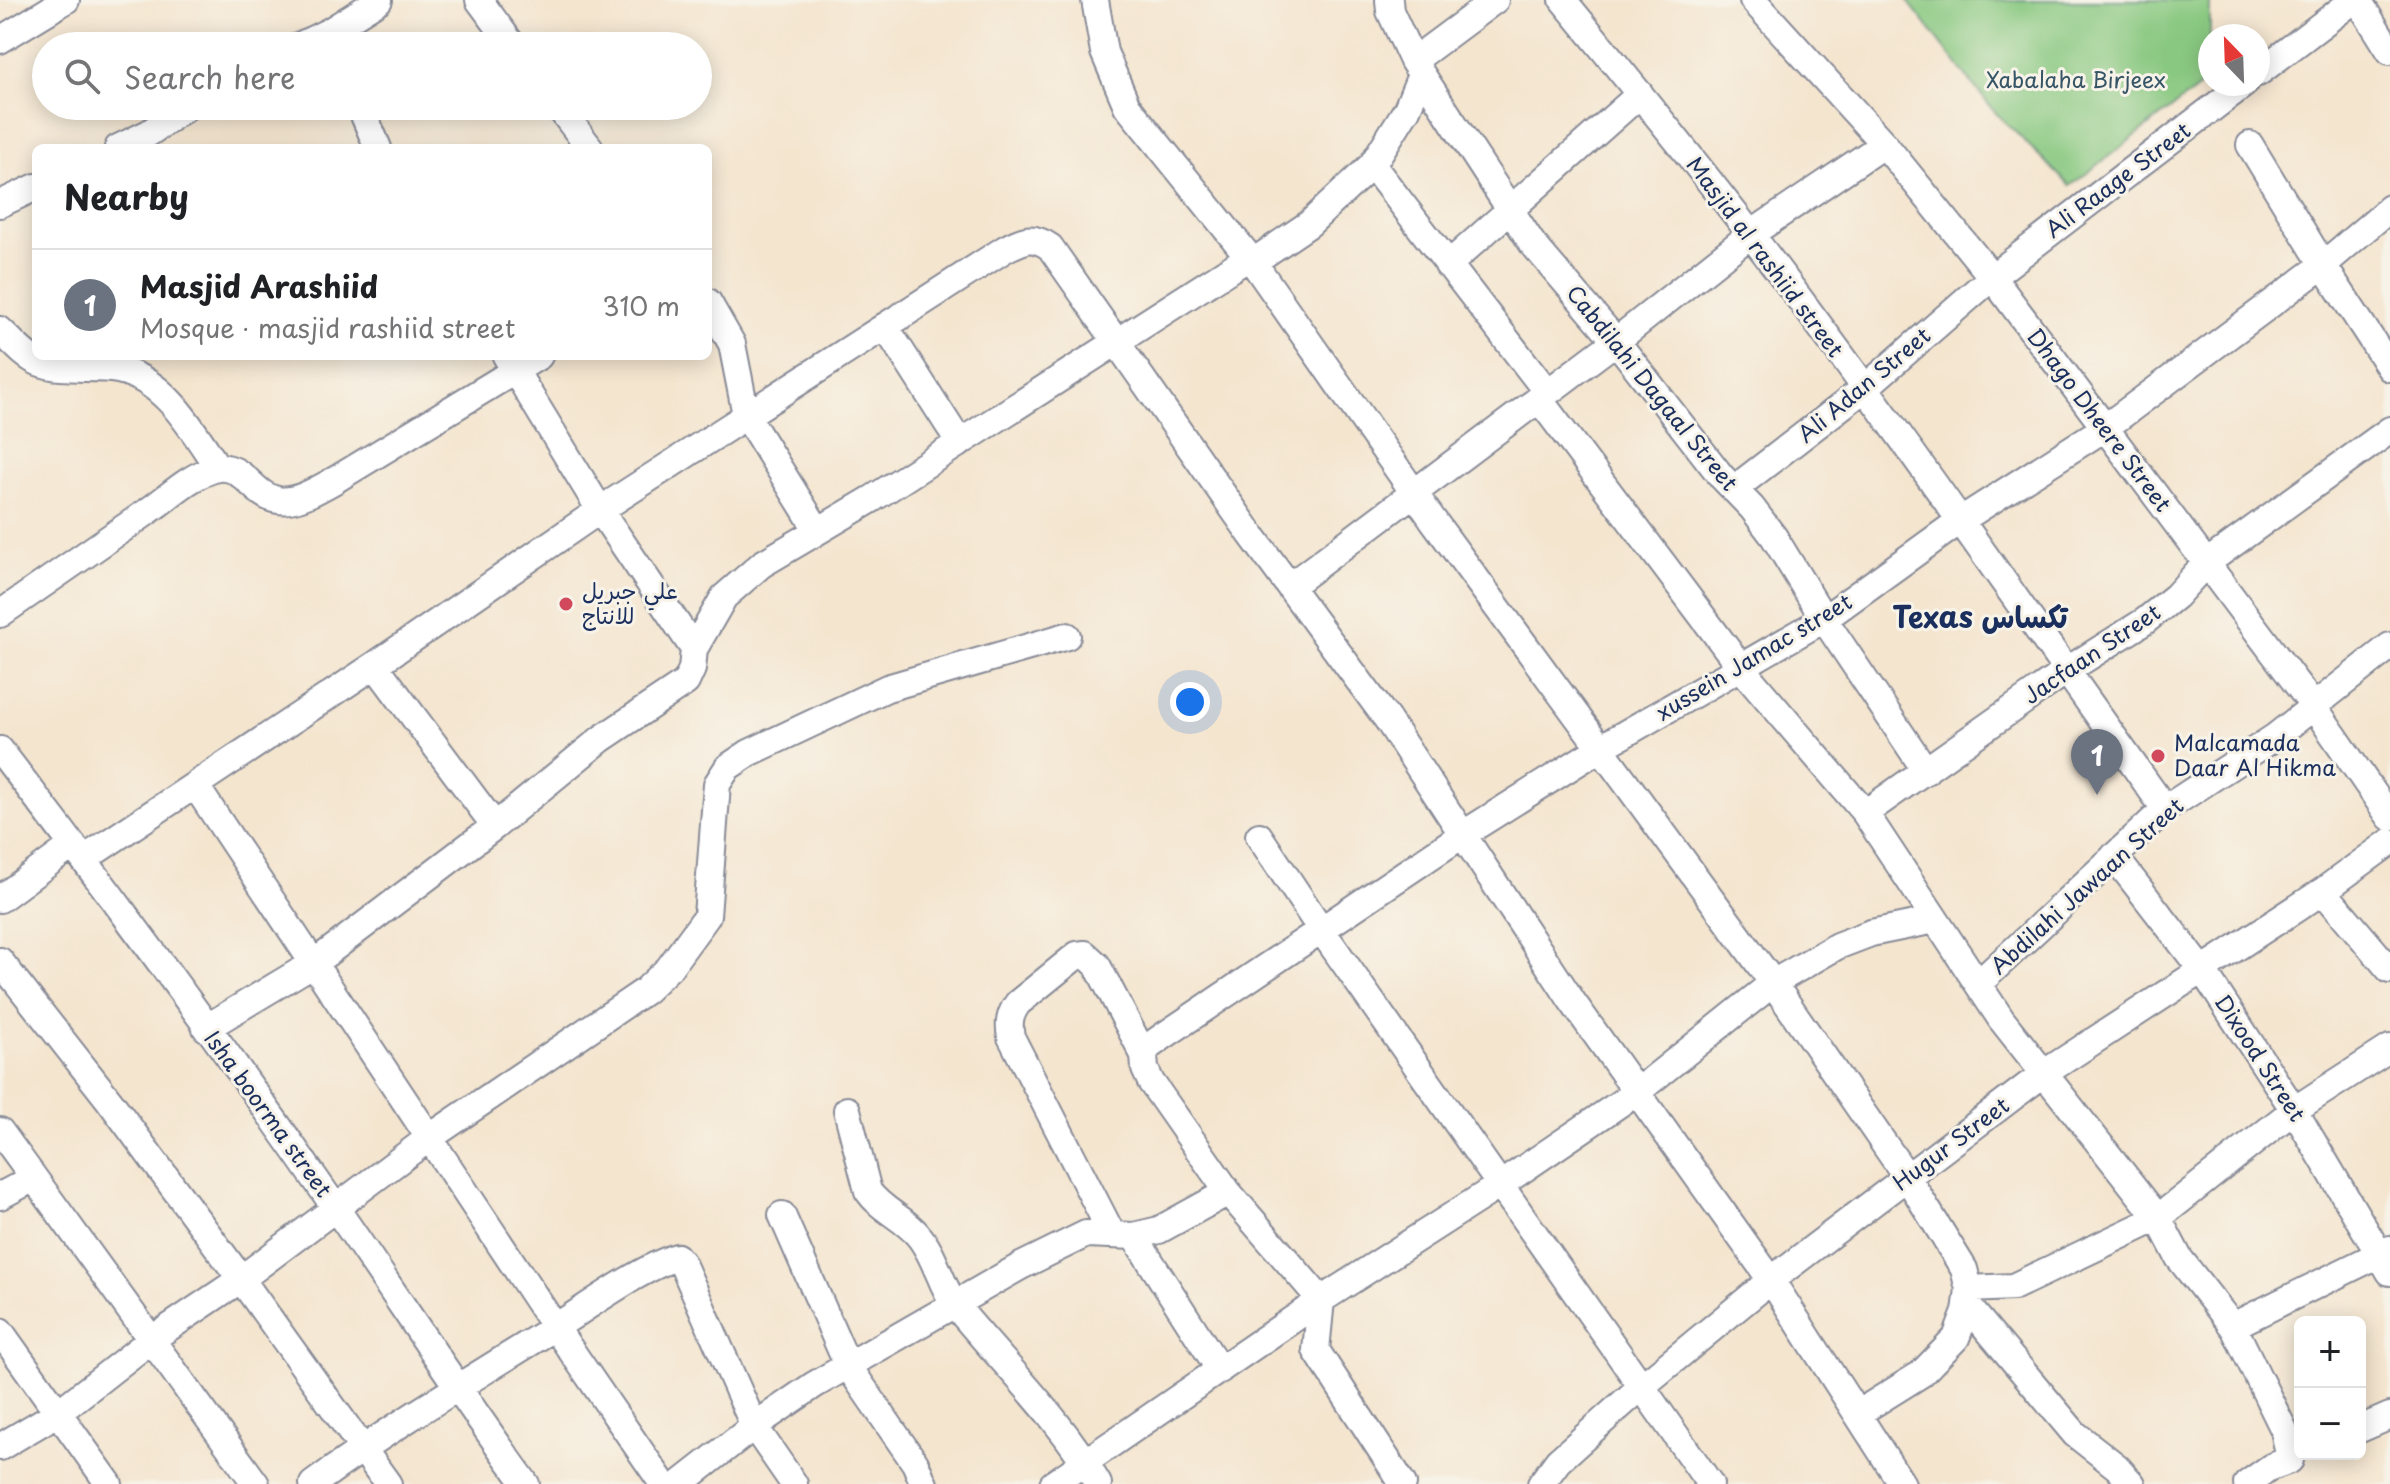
<!DOCTYPE html>
<meta charset="utf-8">
<style>
:root{--surface:#fff;--page:#f2f2f2;--text:#202124;--muted:#757577;--line:#e0e0e0;--accent:#d1495b}
body{margin:0;font-family:"Playpen Sans","Playpen Sans Arabic",sans-serif;background:var(--page);color:var(--text)}
.controls{position:absolute;right:24px;bottom:24px;display:grid;overflow:hidden;border-radius:12px;box-shadow:0 4px 20px #0003}
.controls button{width:72px;height:72px;display:grid;place-items:center;padding:0;border:0;border-bottom:2px solid var(--line);background:var(--surface);color:var(--text);font:40px sans-serif}
.compass{position:absolute;left:2198px;top:24px;width:72px;height:72px;border-radius:50%;background:var(--surface);box-shadow:0 4px 20px #0003;rotate:337deg}
.you{position:absolute;left:1190px;top:702px;width:28px;height:28px;margin:-20px;border:6px solid #fff;border-radius:50%;background:#1a73e8;box-shadow:0 0 0 12px #1a73e833}
.badge{display:grid;place-items:center;width:52px;height:52px;border-radius:50%;background:var(--accent);color:#fff;font-size:26px;font-weight:700}
.pin{position:absolute;translate:-50% -66px;filter:drop-shadow(0 2px 4px #0008)}
.pin::after{content:'';position:absolute;top:42px;width:28px;height:24px;background:inherit;clip-path:polygon(0 0,100% 0,50% 100%)}
.list{margin:0;padding:0;list-style:none}
h2{display:flex;justify-content:space-between;align-items:center;height:104px;margin:0;padding:0 32px;font-size:34px}
h2 small{font-size:26px;font-weight:400;color:var(--muted)}
.list li{display:grid;grid-template-columns:52px 1fr auto;gap:24px;align-items:center;box-sizing:border-box;height:112px;padding:0 32px;border-top:2px solid var(--line)}
.list b{display:block;font-size:30px;white-space:nowrap}
.list p{margin:0;font-size:26px;white-space:nowrap;color:var(--muted)}
.list em{font-size:26px;font-style:normal;color:var(--muted)}
.icon{flex:none;width:44px;height:44px;fill:none;stroke:currentColor;stroke-width:2;stroke-linecap:round;stroke-linejoin:round}
.map{position:relative;flex:none;width:2390px;height:1484px;overflow:hidden}
.search{position:absolute;background:var(--surface);box-shadow:0 4px 20px #0003;left:32px;top:32px;width:680px;height:88px;display:flex;align-items:center;gap:20px;box-sizing:border-box;padding:0 28px;border-radius:44px;color:var(--muted);font-size:30px}
.panel{position:absolute;background:var(--surface);box-shadow:0 4px 20px #0003;left:32px;top:144px;width:680px;height:216px;border-radius:12px}
.map>svg:first-child{display:block}
.green{fill:#88c880;stroke:#527c6f;stroke-width:2}
.lines{fill:none;stroke-linecap:round;stroke-linejoin:round}
.minor-casing{stroke:#888a96;stroke-width:30}
.minor{stroke:#fff;stroke-width:26}
.poi-dot{fill:#d1495b;stroke:#f7f3e8;stroke-width:3}
.labels{text-anchor:middle;stroke-width:6;stroke-linejoin:round;paint-order:stroke}
.park-label{font-size:22px;fill:#365566;stroke:#f7f3e8}
.street-label{font-size:22px;fill:#1b2f5e;stroke:#f7f3e8}
.poi-label{font-size:22px;fill:#1b2f5e;stroke:#f7f3e8;text-anchor:start}
.district-label{font-size:30px;font-weight:bold;fill:#1b2f5e;stroke:#f7f3e8}
</style>
<div class="map">
<svg width="2390" height="1484" viewBox="0 0 2390 1484">
<rect width="100%" height="100%" fill="#f7f3e8"/>
<filter id="ink" filterUnits="userSpaceOnUse"><feTurbulence type="fractalNoise" baseFrequency=".0125" numOctaves="2"/><feDisplacementMap in="SourceGraphic" scale="16" xChannelSelector="R" yChannelSelector="G"/><feConvolveMatrix kernelMatrix="1 2 1 2 8 2 1 2 1" color-interpolation-filters="sRGB"/></filter>
<filter id="wash" filterUnits="userSpaceOnUse"><feTurbulence type="fractalNoise" baseFrequency=".006" numOctaves="4" result="noise"/><feDisplacementMap in="SourceGraphic" scale="32" xChannelSelector="R" yChannelSelector="G"/><feGaussianBlur stdDeviation="1.8" result="paint"/><feColorMatrix in="noise" values="0 0 0 0 0 0 0 0 0 0 0 0 0 0 0 0 0 1.4 0 .05"/><feComposite in="paint" operator="in"/></filter>
<g filter="url(#wash)">
<rect width="100%" height="100%" fill="#f4e5cf"/>
<!-- green -->
<path class="green" d="M1907,0H2210V79L2070,186L1993,110Z"/>
</g>
<g filter="url(#ink)">
<g class="lines">
<defs>
<path id="minor" d="M479,0L513,46
M1095,0L1104,52L1127,106L1253,262L1433,520L1773,983L1907,1177L1964,1269L1969,1289L1966,1312L1956,1338L1921,1374L1857,1414
M1389,0L1390,11L1413,61L1532,243L1616,341L1721,476L1752,508L1774,537L1824,619L1926,771
M1563,0C1627,78 1691,156 1752,236C1895,423 2028,618 2165,809
M1753,0L1884,144L1992,277L2314,707L2390,817
M2358,0L2390,51
M0,40L66,0
M299,46L330,31L379,0
M1413,61L1495,0
M2258,73L2354,0
M360,106L378,148
M558,106L590,148
M2250,145L2323,265L2390,368
M118,148L149,133L188,106
M1372,165L1547,392
M0,204L36,187
M1253,262L1309,224L1372,165L1407,109L1421,75
M1448,265L1640,94
M708,302L732,344L746,415L818,531
M885,326L960,443
M0,330C11,340 25,357 38,362C63,372 93,365 118,370C166,380 193,431 218,468
M506,356L600,510L694,649
M1539,399L1742,669L1865,813L2001,1019L2158,1218L2179,1258L2234,1328L2284,1430L2290,1460L2271,1467L2247,1484
M1734,489L1865,388L1992,277L2244,84
M1290,586L1616,341L1751,234L1884,144
M0,614C49,580 98,546 147,512C169,497 188,477 214,469C243,461 252,496 278,500C297,503 318,489 335,480L539,356
M375,665L495,826
M0,750C116,900 229,1054 337,1210C400,1301 460,1394 526,1484
M195,785L555,1327L663,1484
M1865,813L2066,671L2145,621L2176,596L2205,564L2390,430
M1259,836L1322,931L1710,1484
M2114,856L2203,971L2294,1110L2390,1272
M84,859L375,665L600,510L1005,249C1024,239 1032,235 1050,247L1250,533L1387,719L1572,1001L1771,1280L1902,1484
M2323,891L2390,970
M0,899L73,845
M0,961L109,1100L241,1279L388,1484
M1978,984L2165,809L2275,737L2390,646
M206,1028L314,963L495,826L601,739L686,682L692,669L694,649L724,597L762,564L872,499L1249,257
M1144,1055L1148,1047L1162,1037L1462,835L1602,747L1824,619L1961,520L2106,427L2323,265L2390,208
M847,1110L868,1191C881,1210 904,1218 918,1235C936,1256 940,1285 956,1306C1004,1365 1060,1417 1098,1484
M0,1131L256,1484
M0,1196L34,1178
M782,1215L848,1366L915,1463L924,1484
M1112,1234L1011,1037C1008,1023 1010,1014 1018,1003L1077,955L1085,954L1097,965L1144,1055L1145,1069L1151,1082L1228,1192L1321,1300L1316,1350L1403,1484
M1134,1236L1220,1370
M1969,1289L2013,1287L2158,1218L2294,1110L2390,1048
M1967,1305L2075,1434L2117,1467L2132,1484
M2234,1328L2245,1320L2390,1249
M0,1331L109,1484
M2360,1429L2390,1416
M0,1447L59,1412L152,1339L241,1279L429,1138L645,991L669,968L707,916L717,784L728,767L749,753L887,688L1067,636
M313,1484C392,1426 477,1376 560,1324C592,1304 643,1267 677,1257L682,1263L754,1426L794,1484
M680,1484L754,1426L814,1385L1021,1266L1086,1234L1134,1236L1159,1230L1228,1192
M1053,1484L1321,1300L1500,1185L1638,1091L1773,983L1837,946L1871,933L1935,920
M1541,1484L1558,1461L1641,1387L1771,1280L2043,1074L2323,891L2390,842"/>
</defs>
<!-- minor casing -->
<use href="#minor" class="minor-casing"/>
<!-- minor -->
<use href="#minor" class="minor"/>
</g>
</g>
<!-- markers -->
<g class="poi-dot">
<circle cx="566" cy="604" r="8"/>
<circle cx="2158" cy="756" r="8"/>
</g>
<g class="labels">
<!-- park labels -->
<g class="park-label">
<text x="2076" y="88">Xabalaha Birjeex</text>
</g>
<!-- street labels -->
<g class="street-label">
<text transform="translate(2118 180) rotate(-37)" y="8">Ali Raage Street</text>
<text transform="translate(1765 257) rotate(53)" y="8">Masjid al rashiid street</text>
<text transform="translate(1864 385) rotate(-40)" y="8">Ali Adan Street</text>
<text transform="translate(1652 388) rotate(51)" y="8">Cabdilahi Dagaal Street</text>
<text transform="translate(2099 420) rotate(53)" y="8">Dhago Dheere Street</text>
<text transform="translate(2092 654) rotate(-34)" y="8">Jacfaan Street</text>
<text transform="translate(1754 657) rotate(-31)" y="8">xussein Jamac street</text>
<text transform="translate(2087 886) rotate(-42)" y="8">Abdilahi Jawaan Street</text>
<text transform="translate(2260 1058) rotate(57)" y="8">Dixood Street</text>
<text transform="translate(268 1114) rotate(54)" y="8">Isha boorma street</text>
<text transform="translate(1951 1144) rotate(-37)" y="8">Hugur Street</text>
</g>
<!-- poi labels -->
<g class="poi-label">
<text x="582" y="599">علي جبريل<tspan x="582" dy="25">للانتاج</tspan></text>
<text x="2174" y="751">Malcamada<tspan x="2174" dy="25">Daar Al Hikma</tspan></text>
</g>
<!-- district labels -->
<g class="district-label">
<text x="1980" y="628">Texas تكساس</text>
</g>
</g>
</svg>
<div class="controls">
<button>+</button>
<button>−</button>
</div>
<svg class="compass" viewBox="-18 -18 36 36"><path d="M0-13l5 13h-10z" fill="#e53935"/><path d="M0 13l5-13h-10z" fill="#757577"/></svg>
<div class="you"></div>
<div class="pin badge" style="left:2097px;top:795px;background:#6b7280">1</div>
<div class="search"><svg class="icon" aria-label="search" viewBox="0 0 24 24"><circle cx="10" cy="10" r="6"/><path d="M15 15l6 6"/></svg>Search here</div>
<section class="panel">
<h2>Nearby<small></small></h2>
<ul class="list">
<li><span class="badge" style="background:#6b7280">1</span><div><b>Masjid Arashiid</b><p>Mosque · masjid rashiid street</p></div><em>310 m</em></li>
</ul>
</section>
</div>
